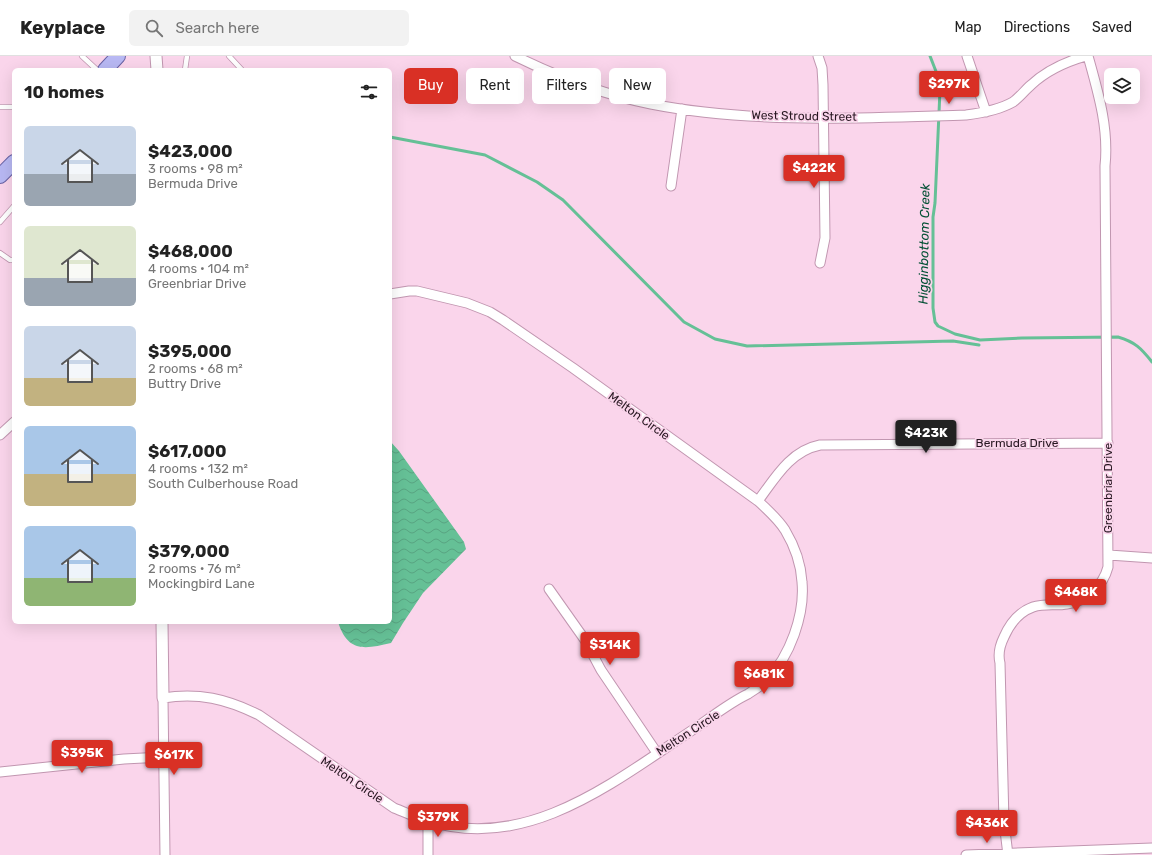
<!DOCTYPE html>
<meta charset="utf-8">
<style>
:root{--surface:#fff;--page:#f2f2f2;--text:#222;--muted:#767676;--line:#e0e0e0;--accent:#d93025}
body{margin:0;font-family:Rubik,sans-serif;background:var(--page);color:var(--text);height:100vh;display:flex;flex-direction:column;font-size:15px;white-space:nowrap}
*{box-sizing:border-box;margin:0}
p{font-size:13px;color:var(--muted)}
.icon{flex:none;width:22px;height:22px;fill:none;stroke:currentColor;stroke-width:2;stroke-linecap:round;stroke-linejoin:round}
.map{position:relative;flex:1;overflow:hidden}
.side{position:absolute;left:12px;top:12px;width:380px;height:556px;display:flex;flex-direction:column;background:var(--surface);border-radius:6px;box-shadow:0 4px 16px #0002}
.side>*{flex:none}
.top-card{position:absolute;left:404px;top:12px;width:380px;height:36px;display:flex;gap:8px}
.buttons{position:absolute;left:1104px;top:12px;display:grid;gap:8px}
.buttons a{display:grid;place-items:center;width:36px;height:36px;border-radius:6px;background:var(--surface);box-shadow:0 4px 16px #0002;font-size:20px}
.price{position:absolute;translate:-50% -34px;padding:0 9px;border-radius:4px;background:var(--accent);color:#fff;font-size:13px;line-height:26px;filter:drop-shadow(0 1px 2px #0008)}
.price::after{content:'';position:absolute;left:50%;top:24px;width:12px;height:9px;margin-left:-6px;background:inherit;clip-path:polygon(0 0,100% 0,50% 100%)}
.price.on{background:#222;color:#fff}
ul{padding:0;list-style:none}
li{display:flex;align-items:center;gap:12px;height:100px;padding:0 12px}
li span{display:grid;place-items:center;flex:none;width:112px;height:80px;border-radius:6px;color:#555}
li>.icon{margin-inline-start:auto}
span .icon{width:48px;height:48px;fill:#fffc;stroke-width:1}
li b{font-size:17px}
h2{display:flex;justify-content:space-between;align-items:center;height:48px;padding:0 12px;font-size:17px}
.tag{padding:0 14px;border-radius:6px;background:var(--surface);box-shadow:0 4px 16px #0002;font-size:14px;line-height:36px}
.tag.on{background:var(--accent);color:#fff}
header{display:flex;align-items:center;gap:24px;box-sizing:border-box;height:56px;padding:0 20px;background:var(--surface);border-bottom:1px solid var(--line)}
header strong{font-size:19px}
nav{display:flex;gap:22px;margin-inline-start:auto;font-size:14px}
.search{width:280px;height:36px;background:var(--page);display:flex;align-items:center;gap:10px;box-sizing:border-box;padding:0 14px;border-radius:6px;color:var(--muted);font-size:15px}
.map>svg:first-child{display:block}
</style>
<header>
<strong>Keyplace</strong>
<div class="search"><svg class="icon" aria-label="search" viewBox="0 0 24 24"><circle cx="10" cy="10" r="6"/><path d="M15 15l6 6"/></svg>Search here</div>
<nav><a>Map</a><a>Directions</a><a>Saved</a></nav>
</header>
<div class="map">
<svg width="1152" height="799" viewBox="0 0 1152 799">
<defs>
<pattern id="water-waves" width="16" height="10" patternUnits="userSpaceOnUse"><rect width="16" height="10" fill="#65c096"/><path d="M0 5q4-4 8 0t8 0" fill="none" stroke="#58a481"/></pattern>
</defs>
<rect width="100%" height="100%" fill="#fad5eb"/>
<!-- water -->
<path fill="url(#water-waves)" d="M 390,385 L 399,395 L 464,486 L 466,493 L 423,537 L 403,567 L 391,587 C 365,593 348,597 338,566 L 390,566 Z"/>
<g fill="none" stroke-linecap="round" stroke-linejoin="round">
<!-- stream -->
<path stroke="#65c096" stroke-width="3" d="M 930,0 L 937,18 L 940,34 L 935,147 L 933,161 L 933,252 L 935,266 L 938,270 L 955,278 L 980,284 L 1022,282 L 1118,281 C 1135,286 1141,292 1152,306
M 390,81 L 485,99 L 537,126 L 563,144 L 684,266 L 715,283 L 747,290 L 953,285 L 979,289"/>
<!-- service casing -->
<g stroke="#c196b0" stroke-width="6">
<path id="service" d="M 82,0 L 97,14
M 229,0 L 242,14
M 185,14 L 187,0
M 0,51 L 14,51
M 0,166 L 14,150
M 0,197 L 10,204 L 14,204"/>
</g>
<!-- minor casing -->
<g stroke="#c196b0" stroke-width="11">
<path id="minor" d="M 515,0 C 558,21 604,39 651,48 C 753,68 862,62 966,59 C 982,57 999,54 1013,46 C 1020,41 1025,34 1031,29 C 1047,14 1065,6 1086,0
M 818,0 L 822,12 L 823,29 L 825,182 L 820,207
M 967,0 L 986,56
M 671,130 L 682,53
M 0,379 L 14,366
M 758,445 C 775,422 790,395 820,389 L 1108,387
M 1109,499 L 1152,502
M 549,533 L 585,584 L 601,614 L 657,697
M 0,716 L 124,703 L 163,701
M 428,766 L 428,799
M 165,799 L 163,642 C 198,636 227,643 259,659 L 394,752 C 405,756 416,762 428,765 C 528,797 616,724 694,673 C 712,661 729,647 748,638 C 754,634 762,629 767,624 C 790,600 805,559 802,526 C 801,508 794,489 785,474 C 778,463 768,454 758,445 L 573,312 L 503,264 L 490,256 L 467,247 L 417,235 L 409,235 L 390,238
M 966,799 L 1152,792
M 1008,799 L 1004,766 L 1000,607 C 998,599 1000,589 1004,581 C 1010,567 1019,556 1033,551 C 1045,547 1056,550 1067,548 C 1087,545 1103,530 1108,511 L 1105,110 C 1109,72 1098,36 1088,0"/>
</g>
<!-- tertiary casing -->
<g stroke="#c196b0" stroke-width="13">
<path id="tertiary" d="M 156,0 L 157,14
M 162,566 L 163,642"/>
</g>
<!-- primary casing -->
<g stroke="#6761a4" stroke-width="16">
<path id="primary" d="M 105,14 L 118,0
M 0,120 L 14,106"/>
</g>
<!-- service -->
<use href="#service" stroke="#fff" stroke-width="4.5"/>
<!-- minor -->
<use href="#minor" stroke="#fff" stroke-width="9"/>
<!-- tertiary -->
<use href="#tertiary" stroke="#fff" stroke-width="11"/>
<!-- primary -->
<use href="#primary" stroke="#b8b8f3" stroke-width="14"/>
</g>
<g text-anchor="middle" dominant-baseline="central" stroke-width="3.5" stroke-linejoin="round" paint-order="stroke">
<!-- street labels -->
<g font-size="12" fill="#271721" stroke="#fad5eb">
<text transform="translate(804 60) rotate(1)">West Stroud Street</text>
<text transform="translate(639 360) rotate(36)">Melton Circle</text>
<text x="1017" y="387">Bermuda Drive</text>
<text transform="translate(1108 432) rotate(-90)">Greenbriar Drive</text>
<text transform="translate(688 677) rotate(-33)">Melton Circle</text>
<text transform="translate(352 724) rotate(34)">Melton Circle</text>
</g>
<!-- water labels -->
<g font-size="13" font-style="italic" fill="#045136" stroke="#fad5eb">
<text transform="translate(924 188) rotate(-89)">Higginbottom Creek</text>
</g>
</g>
</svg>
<div class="buttons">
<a><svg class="icon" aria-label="layers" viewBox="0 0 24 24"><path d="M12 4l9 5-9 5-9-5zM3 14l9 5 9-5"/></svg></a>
</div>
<b class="price" style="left:949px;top:49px">$297K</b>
<b class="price" style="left:814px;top:133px">$422K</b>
<b class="price on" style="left:926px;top:398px">$423K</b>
<b class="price" style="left:1076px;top:557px">$468K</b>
<b class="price" style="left:610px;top:610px">$314K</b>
<b class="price" style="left:764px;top:639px">$681K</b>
<b class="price" style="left:82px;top:718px">$395K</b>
<b class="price" style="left:174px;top:720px">$617K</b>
<b class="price" style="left:438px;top:782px">$379K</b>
<b class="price" style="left:987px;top:788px">$436K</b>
<div class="top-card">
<a class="tag on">Buy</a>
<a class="tag">Rent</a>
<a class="tag">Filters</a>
<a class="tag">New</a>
</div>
<section class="side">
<h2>10 homes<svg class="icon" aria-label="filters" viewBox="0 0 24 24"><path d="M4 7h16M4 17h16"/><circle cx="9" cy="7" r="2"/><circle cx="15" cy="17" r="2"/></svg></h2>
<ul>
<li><span style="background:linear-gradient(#c9d6e8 60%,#9aa5b1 0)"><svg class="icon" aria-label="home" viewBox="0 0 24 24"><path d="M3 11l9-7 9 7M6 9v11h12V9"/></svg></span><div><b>$423,000</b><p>3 rooms · 98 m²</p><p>Bermuda Drive</p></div></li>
<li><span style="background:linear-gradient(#dfe7d0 65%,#9aa5b1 0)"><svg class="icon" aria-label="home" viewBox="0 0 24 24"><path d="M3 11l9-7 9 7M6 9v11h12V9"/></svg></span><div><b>$468,000</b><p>4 rooms · 104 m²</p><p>Greenbriar Drive</p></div></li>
<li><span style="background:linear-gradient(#c9d6e8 65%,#c2b280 0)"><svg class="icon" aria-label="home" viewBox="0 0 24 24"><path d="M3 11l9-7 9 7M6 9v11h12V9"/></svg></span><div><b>$395,000</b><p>2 rooms · 68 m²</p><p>Buttry Drive</p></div></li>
<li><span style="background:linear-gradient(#a9c7e8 60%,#c2b280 0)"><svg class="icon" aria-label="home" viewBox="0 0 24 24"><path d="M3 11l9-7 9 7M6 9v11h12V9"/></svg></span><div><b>$617,000</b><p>4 rooms · 132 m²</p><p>South Culberhouse Road</p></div></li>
<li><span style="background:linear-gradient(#a9c7e8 65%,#8fb573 0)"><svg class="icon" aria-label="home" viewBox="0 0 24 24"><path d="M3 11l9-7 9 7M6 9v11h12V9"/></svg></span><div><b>$379,000</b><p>2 rooms · 76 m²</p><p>Mockingbird Lane</p></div></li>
</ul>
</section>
</div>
